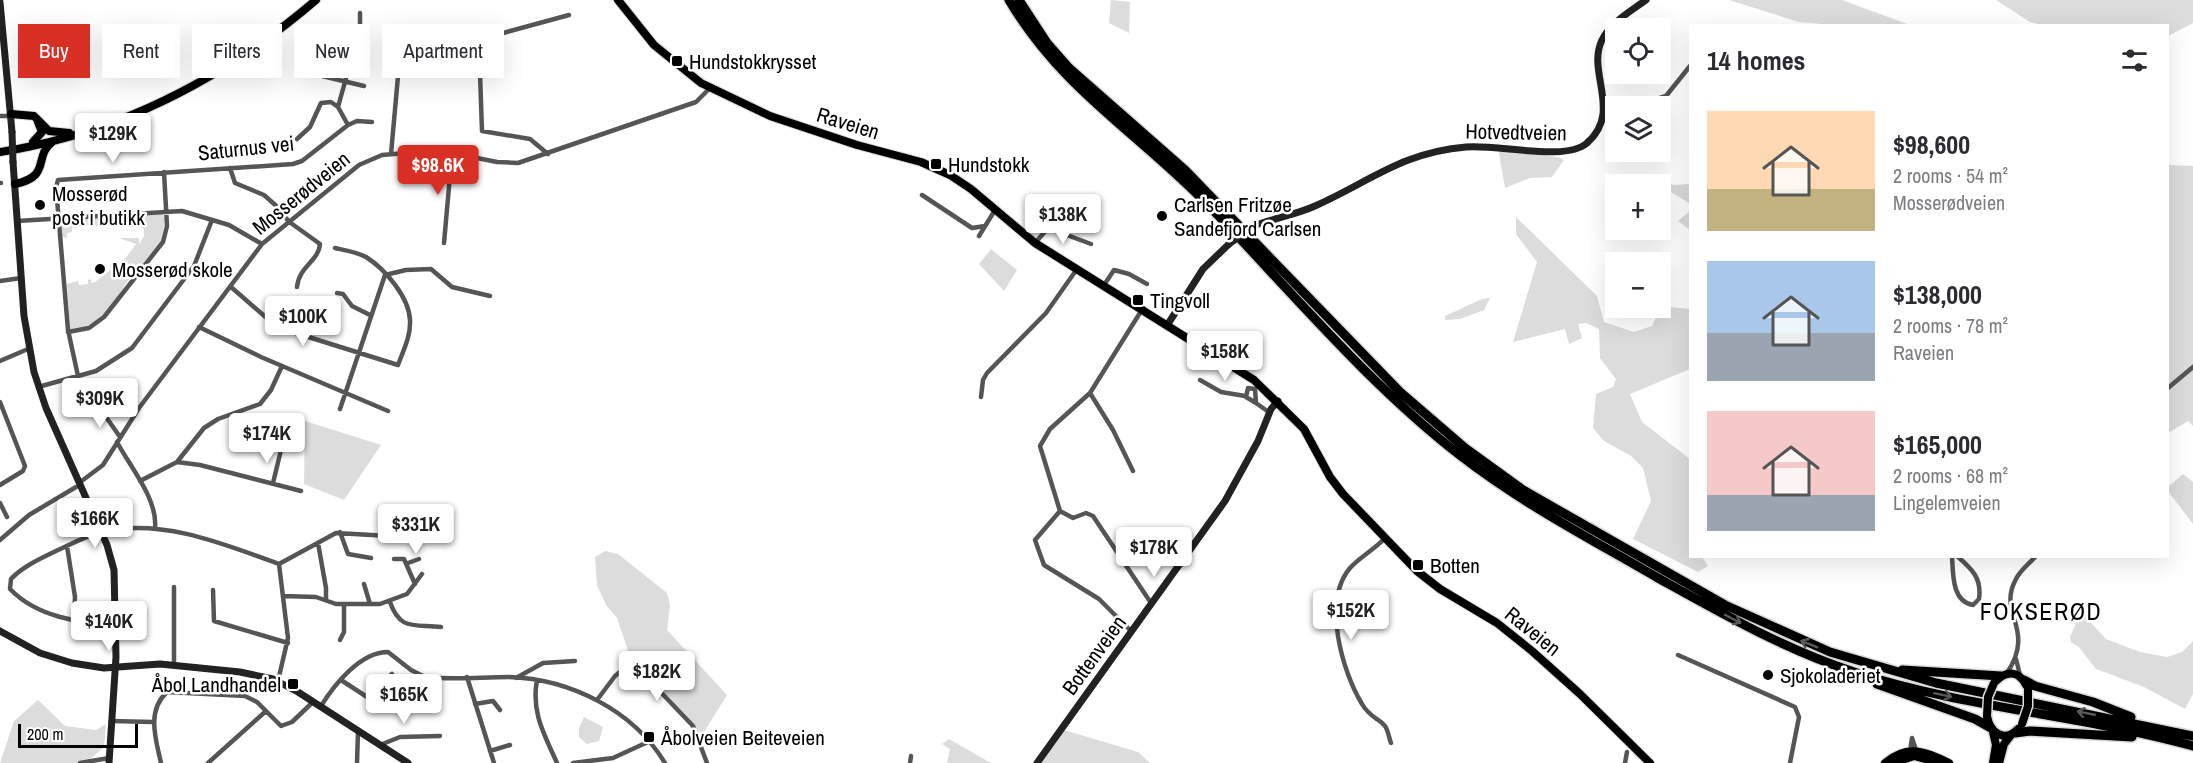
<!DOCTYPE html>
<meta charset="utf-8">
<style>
:root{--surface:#fff;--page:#f7f7f7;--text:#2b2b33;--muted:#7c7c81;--accent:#d93025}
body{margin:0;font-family:"Archivo Narrow",sans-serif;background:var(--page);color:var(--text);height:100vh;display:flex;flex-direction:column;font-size:22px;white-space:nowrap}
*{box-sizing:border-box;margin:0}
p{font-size:20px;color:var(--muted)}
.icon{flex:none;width:33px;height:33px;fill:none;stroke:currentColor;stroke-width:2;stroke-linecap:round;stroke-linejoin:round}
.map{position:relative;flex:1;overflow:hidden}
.details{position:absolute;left:1689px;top:24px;width:480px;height:534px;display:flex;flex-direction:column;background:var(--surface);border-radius:0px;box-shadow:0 6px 24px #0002}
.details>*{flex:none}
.top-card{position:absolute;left:18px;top:24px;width:570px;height:54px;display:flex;gap:12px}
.buttons{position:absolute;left:1605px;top:18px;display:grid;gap:12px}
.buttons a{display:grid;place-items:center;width:66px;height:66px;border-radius:0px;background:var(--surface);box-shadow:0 6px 24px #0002;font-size:30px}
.scale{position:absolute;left:18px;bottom:15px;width:120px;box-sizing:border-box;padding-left:6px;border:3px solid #000;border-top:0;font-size:16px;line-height:21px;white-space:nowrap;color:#000;-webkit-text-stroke:4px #fff;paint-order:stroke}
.price{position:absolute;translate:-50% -51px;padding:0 14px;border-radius:6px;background:#fff;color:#222;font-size:20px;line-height:39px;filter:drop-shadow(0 2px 3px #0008)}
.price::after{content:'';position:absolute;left:50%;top:36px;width:18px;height:14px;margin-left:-9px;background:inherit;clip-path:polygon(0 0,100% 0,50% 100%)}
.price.current{background:var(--accent);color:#fff}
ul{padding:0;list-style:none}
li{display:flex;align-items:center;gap:18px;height:150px;padding:0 18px}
li span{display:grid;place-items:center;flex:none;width:168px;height:120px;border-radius:0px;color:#555}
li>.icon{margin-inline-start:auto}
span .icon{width:72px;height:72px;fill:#fffc;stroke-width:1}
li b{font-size:26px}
h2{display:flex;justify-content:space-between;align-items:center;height:72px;padding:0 18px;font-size:26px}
.chip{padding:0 21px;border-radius:0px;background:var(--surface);box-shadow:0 6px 24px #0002;font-size:21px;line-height:54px}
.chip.current{background:var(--accent);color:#fff}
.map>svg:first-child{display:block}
</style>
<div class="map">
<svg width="2193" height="763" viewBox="0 0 2193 763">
<rect width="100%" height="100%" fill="#fff"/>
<!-- green -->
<path fill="#dcdcdc" d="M 1111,0 L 1130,2 L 1129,33 L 1109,23 Z
M 1729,0 L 1842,0 L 1907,24 L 1845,26 L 1799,22 Z
M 1996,0 L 2193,0 L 2193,23 L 2168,36 L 2168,26 L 2042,25 L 2030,22 Z
M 1501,148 L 1561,158 L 1564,160 L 1552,177 L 1530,178 L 1505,188 L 1499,153 Z
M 2168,165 L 2193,166 L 2193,426 L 2188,421 L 2168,433 Z
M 1656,180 L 1674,185 L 1690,184 L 1690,230 L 1678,221 L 1690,211 L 1689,203 L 1664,188 L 1661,190 L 1660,184 L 1642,184 Z
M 162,213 L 165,219 L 161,241 L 133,276 L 130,274 L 131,271 L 122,263 L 136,244 L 119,238 L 139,238 L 139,244 L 144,236 L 144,229 L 138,226 L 138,219 L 134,217 Z
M 110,217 L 132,217 L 133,226 L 116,227 L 116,224 L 109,227 L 108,224 L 96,226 L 95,223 L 72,228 L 72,232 L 67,233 L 67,238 L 62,237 L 60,220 Z
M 1516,217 L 1597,296 L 1604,322 L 1634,332 L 1652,326 L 1661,306 L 1690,309 L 1690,369 L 1630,394 L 1642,422 L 1690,459 L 1690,556 L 1702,557 L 1708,566 L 1698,572 L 1633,539 L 1651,501 L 1643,468 L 1631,456 L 1604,441 L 1593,428 L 1596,394 L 1613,387 L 1616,379 L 1600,358 L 1599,329 L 1586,323 L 1578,324 L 1582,338 L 1569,344 L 1565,329 L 1513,342 L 1537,262 L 1516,234 Z
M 991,249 L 1017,270 L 1004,291 L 979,264 Z
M 113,268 L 130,278 C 115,298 101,331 70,329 L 67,284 L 78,281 L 79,285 L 88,284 L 88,280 L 91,279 L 91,283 L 95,282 Z
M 1490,298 L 1484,310 L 1460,319 L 1445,320 L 1445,316 L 1482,299 Z
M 305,421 L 381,445 L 344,500 L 304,484 Z
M 2183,474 L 2193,482 L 2193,524 L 2168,491 L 2168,487 Z
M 605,551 L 618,554 L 667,593 L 670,606 L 667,630 L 727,695 L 699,740 L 693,726 L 632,662 L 617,618 L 606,605 L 597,585 L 595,557 Z
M 2084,615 L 2106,639 L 2140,652 L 2167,657 L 2182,652 L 2193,641 L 2193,694 L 2185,709 L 2144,687 L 2096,669 L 2079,647 L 2071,642 L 2070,637 L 2079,616 Z
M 38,700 L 65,726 L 96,730 L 106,724 L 104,747 L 89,760 L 80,763 L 0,763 L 14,721 Z
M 584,717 L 603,727 L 599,741 L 587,744 L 579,737 L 579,728 Z
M 1064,730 L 1138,752 L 1150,763 L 1040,763 Z
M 949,739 L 991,763 L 947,763 L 950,749 L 942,744 Z"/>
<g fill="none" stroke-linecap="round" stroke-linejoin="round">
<!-- primary casing -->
<g stroke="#dbdbdb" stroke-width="10">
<path id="primary" d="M 618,0 L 654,45 L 701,83 L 770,116 L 857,145 L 921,162 L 950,175 L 971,189 L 1035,243 L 1254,380 L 1304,429 L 1330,477 L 1343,494 L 1417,571 L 1440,589 L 1497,623 L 1532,651 L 1580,694 L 1650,763
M 11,114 L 34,116 L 49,131 L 69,133
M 33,142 L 42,132 L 38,122
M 0,152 C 119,133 225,78 316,0
M 15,184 C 52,176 33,157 52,142
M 1885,763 C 1907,744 1926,751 1949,763
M 1893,763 L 1914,756 L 1940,763"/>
</g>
<!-- trunk casing -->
<g stroke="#dbdbdb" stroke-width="11">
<path id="trunk" d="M 1996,681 C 2007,670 2019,671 2026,685
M 1987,716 C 1990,733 2004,743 2018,729
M 1993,763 L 1996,745 L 1993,732
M 1999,763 L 2004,744 L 2011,735"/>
</g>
<!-- motorway casing -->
<g stroke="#dbdbdb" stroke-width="12">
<path id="motorway" d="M 1009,0 C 1063,91 1139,133 1210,207 C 1291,291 1368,384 1461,456 C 1523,504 1591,539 1658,578 C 1721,613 1784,649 1854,672 C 1964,708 2081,715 2193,746
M 1019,0 L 1047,43 L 1069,68 L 1185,170 L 1400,392 L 1465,448 L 1523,490 L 1725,605 L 1830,652 L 1936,683 L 2193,736
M 1902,670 L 2001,676
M 2024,680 L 2035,686 L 2093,702 L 2131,717
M 1877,684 L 1975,719 L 1991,728
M 2015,733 L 2030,731 L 2132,737"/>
</g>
<!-- minor -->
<path stroke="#555" stroke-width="4.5" d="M 318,75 L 364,86
M 1635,106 L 1666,96 L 1690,66
M 1603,110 L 1616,110
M 0,116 L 11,116
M 348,125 L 338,107 L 360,28 L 360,13
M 297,139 L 310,127 L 321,103 L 331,102 L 338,107
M 391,154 L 401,43
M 548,154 L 530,139 L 482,131 L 479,45 L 485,38 L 569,15
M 230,168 L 235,183 L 264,195 L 282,211 L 288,221 L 320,244 C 319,261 299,266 297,287
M 0,183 L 1,183
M 922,195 L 972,228 L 985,226
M 17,221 L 182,211 L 229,225 L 262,244
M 979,236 L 995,210
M 444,243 L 452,153
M 1035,243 L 1048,228 L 1091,244
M 0,281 L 21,278
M 1104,285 L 1114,270 L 1129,274 L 1147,284
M 231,287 L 269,320 L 286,330 L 398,365 C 403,351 411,336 410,320 C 409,297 385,269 366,257 C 357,252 344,250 335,248
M 337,293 L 343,294 L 352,306 L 370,315
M 199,327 L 261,357 L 388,411
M 68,332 L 89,328 L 104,317 L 163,242 L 167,226 L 164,172
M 0,361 L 28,349
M 78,376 L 68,330 L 56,187 L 58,180 L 293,164 L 302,161 L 348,125 L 357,121 L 372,122
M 1200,380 L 1221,392 L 1245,396
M 38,387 L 96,371 L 132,348 L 194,266 L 212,220
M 2168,388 L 2193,367
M 1090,393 L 1113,430 L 1133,471
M 981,397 L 983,380 L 987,373 L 1046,313 L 1077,269
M 0,402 L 25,466 L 23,471 L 0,485
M 1256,403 L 1246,397 L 1248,388 L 1255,389 L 1256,403 L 1270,413
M 99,407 L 120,437
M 340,409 L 385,275 L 406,270 L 431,269 L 452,287 L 490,296
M 117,442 C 130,467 158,499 155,528
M 177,462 L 204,428 L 218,419 L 260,404 L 271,390 L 282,366
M 140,481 L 177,462 L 200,465 L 301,491
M 79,483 L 103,465 L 139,408 L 262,244 L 359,165 L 382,155 L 419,152 L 452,153 L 497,162 L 518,163 L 696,102 L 710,88
M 273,483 L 281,450
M 0,503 L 7,517
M 1060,511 L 1073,518 L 1086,513 L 1093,516 L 1151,603
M 340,532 L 348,554 L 371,558
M 1385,538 C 1375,549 1360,557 1350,568 C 1322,601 1342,671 1362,704 C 1370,718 1379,718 1385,726 C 1388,730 1389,738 1391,743
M 0,540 L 29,515 L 76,487
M 318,543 L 326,588 L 326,600
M 67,546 L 75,597 L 74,620
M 1952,556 C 1953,574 1952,602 1973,605 L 1979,599 C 1982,578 1972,569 1957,556
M 394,559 L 404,559 L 415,584
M 408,563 L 419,559
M 364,584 L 370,604
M 213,590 L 214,621 L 288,643
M 283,596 L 316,597 L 336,604 L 380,604 L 407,594 L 422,574
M 390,602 C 400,631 414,624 441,627
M 116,625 C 79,623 37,617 10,589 L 11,579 C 23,566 42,558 58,550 C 73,543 88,535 105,531 C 164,519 224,544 279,564
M 1131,631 L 1099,599 L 1044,565 L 1035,540 L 1060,511 L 1040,446 L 1050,429 L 1090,393 L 1143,308
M 340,640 L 344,632 L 344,604
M 1678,655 L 1795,707 L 1799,717 L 1790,763
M 2016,659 L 2020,675
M 174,666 L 174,587
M 2007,673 C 2036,629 1998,614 2015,581 C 2019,571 2029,564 2036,556
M 467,677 L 494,763
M 516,678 L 543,663 L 575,661
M 341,680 L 367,697 L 392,674
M 537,680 C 531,712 544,734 557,763
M 278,681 L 288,638 L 279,564 L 336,533 L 407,537
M 597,700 L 615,676 L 632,662 L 693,726 L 707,763
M 475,704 L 493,701 L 500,710
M 321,706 C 334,685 360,652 388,652 L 411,670 L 425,677 C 453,680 481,677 509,677 C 570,679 633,710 665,763
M 111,721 L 153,722
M 1912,738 L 1916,750 L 1914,756 L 1910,751 Z
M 380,745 L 400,737 L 440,736
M 490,751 L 510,745
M 80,763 L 109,758
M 161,763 C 156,740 146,711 167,692 L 245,696 L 257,702 L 281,726 L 292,722 L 313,702
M 208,763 L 266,711
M 357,763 L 358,731
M 573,763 L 613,758 L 650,741
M 910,763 L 911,756
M 1625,763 L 1627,752"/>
<!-- secondary -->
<path stroke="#222" stroke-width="7" d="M 0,2 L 12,132
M 13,162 L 24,316 L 34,372 L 46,408 L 107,545 L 114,570 L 116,657 L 109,763
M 1254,226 C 1274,218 1295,215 1315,206 C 1369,182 1403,152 1466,147 C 1498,144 1566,162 1587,143 C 1623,112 1586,72 1602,40 C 1611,22 1631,11 1646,0
M 1168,324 L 1203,269 L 1229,244
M 0,631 L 40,653 L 72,663 L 104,668 L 160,664 L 240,672 L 273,679 L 298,692 L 408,763
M 1037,763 L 1225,501 L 1258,441 L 1271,409 L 1278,401"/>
<!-- primary -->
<use href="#primary" stroke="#000" stroke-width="8"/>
<!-- trunk -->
<use href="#trunk" stroke="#000" stroke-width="8"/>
<!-- motorway -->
<use href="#motorway" stroke="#000" stroke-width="9"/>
<!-- trunk-bridge casing -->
<g stroke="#dbdbdb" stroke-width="11" stroke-linecap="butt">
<path id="trunk-bridge" d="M 1987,716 L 1988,697 L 1994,683
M 2022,724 L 2028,706 L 2028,690"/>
</g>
<!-- secondary-bridge -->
<path stroke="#222" stroke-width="7" d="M 12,132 L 13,162
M 1229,244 L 1254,226"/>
<!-- trunk-bridge -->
<use href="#trunk-bridge" stroke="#000" stroke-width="8"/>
</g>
<!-- one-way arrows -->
<defs><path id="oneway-shaft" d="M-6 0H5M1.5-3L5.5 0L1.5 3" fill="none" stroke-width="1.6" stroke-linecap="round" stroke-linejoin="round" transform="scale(1.5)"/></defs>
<g stroke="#595959">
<use href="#oneway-shaft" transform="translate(1733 619) rotate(28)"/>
<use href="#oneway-shaft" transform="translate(1809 644) rotate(-158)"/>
<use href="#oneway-shaft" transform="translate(1943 695) rotate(12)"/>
<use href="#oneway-shaft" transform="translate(2086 713) rotate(-169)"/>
</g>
<!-- markers -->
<g fill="#000" stroke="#fff" stroke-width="2">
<rect x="671" y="55" width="12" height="12" rx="3"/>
<rect x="930" y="158" width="12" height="12" rx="3"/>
<circle cx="40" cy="205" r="6"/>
<circle cx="1162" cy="216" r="6"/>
<circle cx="100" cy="269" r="6"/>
<rect x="1132" y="294" width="12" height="12" rx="3"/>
<rect x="1412" y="559" width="12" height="12" rx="3"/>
<circle cx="1768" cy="675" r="6"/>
<rect x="287" y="678" width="12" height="12" rx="3"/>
<rect x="643" y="731" width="12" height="12" rx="3"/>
</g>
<g text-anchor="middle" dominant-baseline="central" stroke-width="5" stroke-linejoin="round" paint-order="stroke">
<!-- poi labels -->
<g font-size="21" fill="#000" stroke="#fff" text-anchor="start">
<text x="689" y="61">Hundstokkrysset</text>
<text x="948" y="164">Hundstokk</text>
<text x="52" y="193">Mosserød<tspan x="52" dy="24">post i butikk</tspan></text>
<text x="1174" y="204">Carlsen Fritzøe<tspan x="1174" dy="24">Sandefjord Carlsen</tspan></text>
<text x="112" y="269">Mosserød skole</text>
<text x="1150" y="300">Tingvoll</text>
<text x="1430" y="565">Botten</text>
<text x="1780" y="675">Sjokoladeriet</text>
<text x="281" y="684" text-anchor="end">Åbol Landhandel</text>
<text x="661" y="737">Åbolveien Beiteveien</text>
</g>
<!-- street labels -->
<g font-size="21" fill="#000" stroke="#fff">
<text transform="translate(848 123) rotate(17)">Raveien</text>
<text transform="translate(1516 132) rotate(1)">Hotvedtveien</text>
<text transform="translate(246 148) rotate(-6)">Saturnus vei</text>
<text transform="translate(301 193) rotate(-39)">Mosserødveien</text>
<text transform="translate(1533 631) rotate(39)">Raveien</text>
<text transform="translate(1094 655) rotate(-54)">Bottenveien</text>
</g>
<!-- quarter labels -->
<g font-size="24" letter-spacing="1.5" fill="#000" stroke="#fff">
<text x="2041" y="611">FOKSERØD</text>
</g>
</g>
</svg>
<div class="buttons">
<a><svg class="icon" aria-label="locate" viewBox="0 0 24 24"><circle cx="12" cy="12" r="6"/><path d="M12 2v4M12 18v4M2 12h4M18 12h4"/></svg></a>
<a><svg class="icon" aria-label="layers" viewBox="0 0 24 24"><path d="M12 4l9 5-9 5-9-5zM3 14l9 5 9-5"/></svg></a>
<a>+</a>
<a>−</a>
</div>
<div class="scale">200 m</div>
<b class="price" style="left:113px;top:164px">$129K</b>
<b class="price current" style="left:438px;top:196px">$98.6K</b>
<b class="price" style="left:1063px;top:245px">$138K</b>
<b class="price" style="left:303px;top:347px">$100K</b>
<b class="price" style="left:1225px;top:382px">$158K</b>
<b class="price" style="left:100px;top:429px">$309K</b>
<b class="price" style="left:267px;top:464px">$174K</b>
<b class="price" style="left:95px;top:549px">$166K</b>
<b class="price" style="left:416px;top:555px">$331K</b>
<b class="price" style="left:1154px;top:578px">$178K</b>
<b class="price" style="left:1351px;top:641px">$152K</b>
<b class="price" style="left:109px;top:652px">$140K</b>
<b class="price" style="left:657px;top:702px">$182K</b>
<b class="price" style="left:404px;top:725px">$165K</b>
<div class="top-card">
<a class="chip current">Buy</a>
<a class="chip">Rent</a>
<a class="chip">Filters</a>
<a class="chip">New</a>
<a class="chip">Apartment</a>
</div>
<section class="details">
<h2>14 homes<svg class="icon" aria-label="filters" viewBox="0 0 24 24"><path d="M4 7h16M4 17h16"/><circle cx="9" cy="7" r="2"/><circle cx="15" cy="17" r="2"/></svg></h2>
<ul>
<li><span style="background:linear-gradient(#ffd9b3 65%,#c2b280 0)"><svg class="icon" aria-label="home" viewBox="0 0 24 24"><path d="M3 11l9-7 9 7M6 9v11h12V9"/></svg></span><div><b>$98,600</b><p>2 rooms · 54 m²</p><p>Mosserødveien</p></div></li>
<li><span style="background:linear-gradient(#a9c7e8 60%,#9aa5b1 0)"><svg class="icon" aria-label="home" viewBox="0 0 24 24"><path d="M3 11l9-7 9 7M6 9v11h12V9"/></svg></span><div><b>$138,000</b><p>2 rooms · 78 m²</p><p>Raveien</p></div></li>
<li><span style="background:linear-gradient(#f6c9c9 70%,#9aa5b1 0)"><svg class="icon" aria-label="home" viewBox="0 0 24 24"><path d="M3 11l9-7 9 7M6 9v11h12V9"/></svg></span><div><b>$165,000</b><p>2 rooms · 68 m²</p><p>Lingelemveien</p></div></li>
</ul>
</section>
</div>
